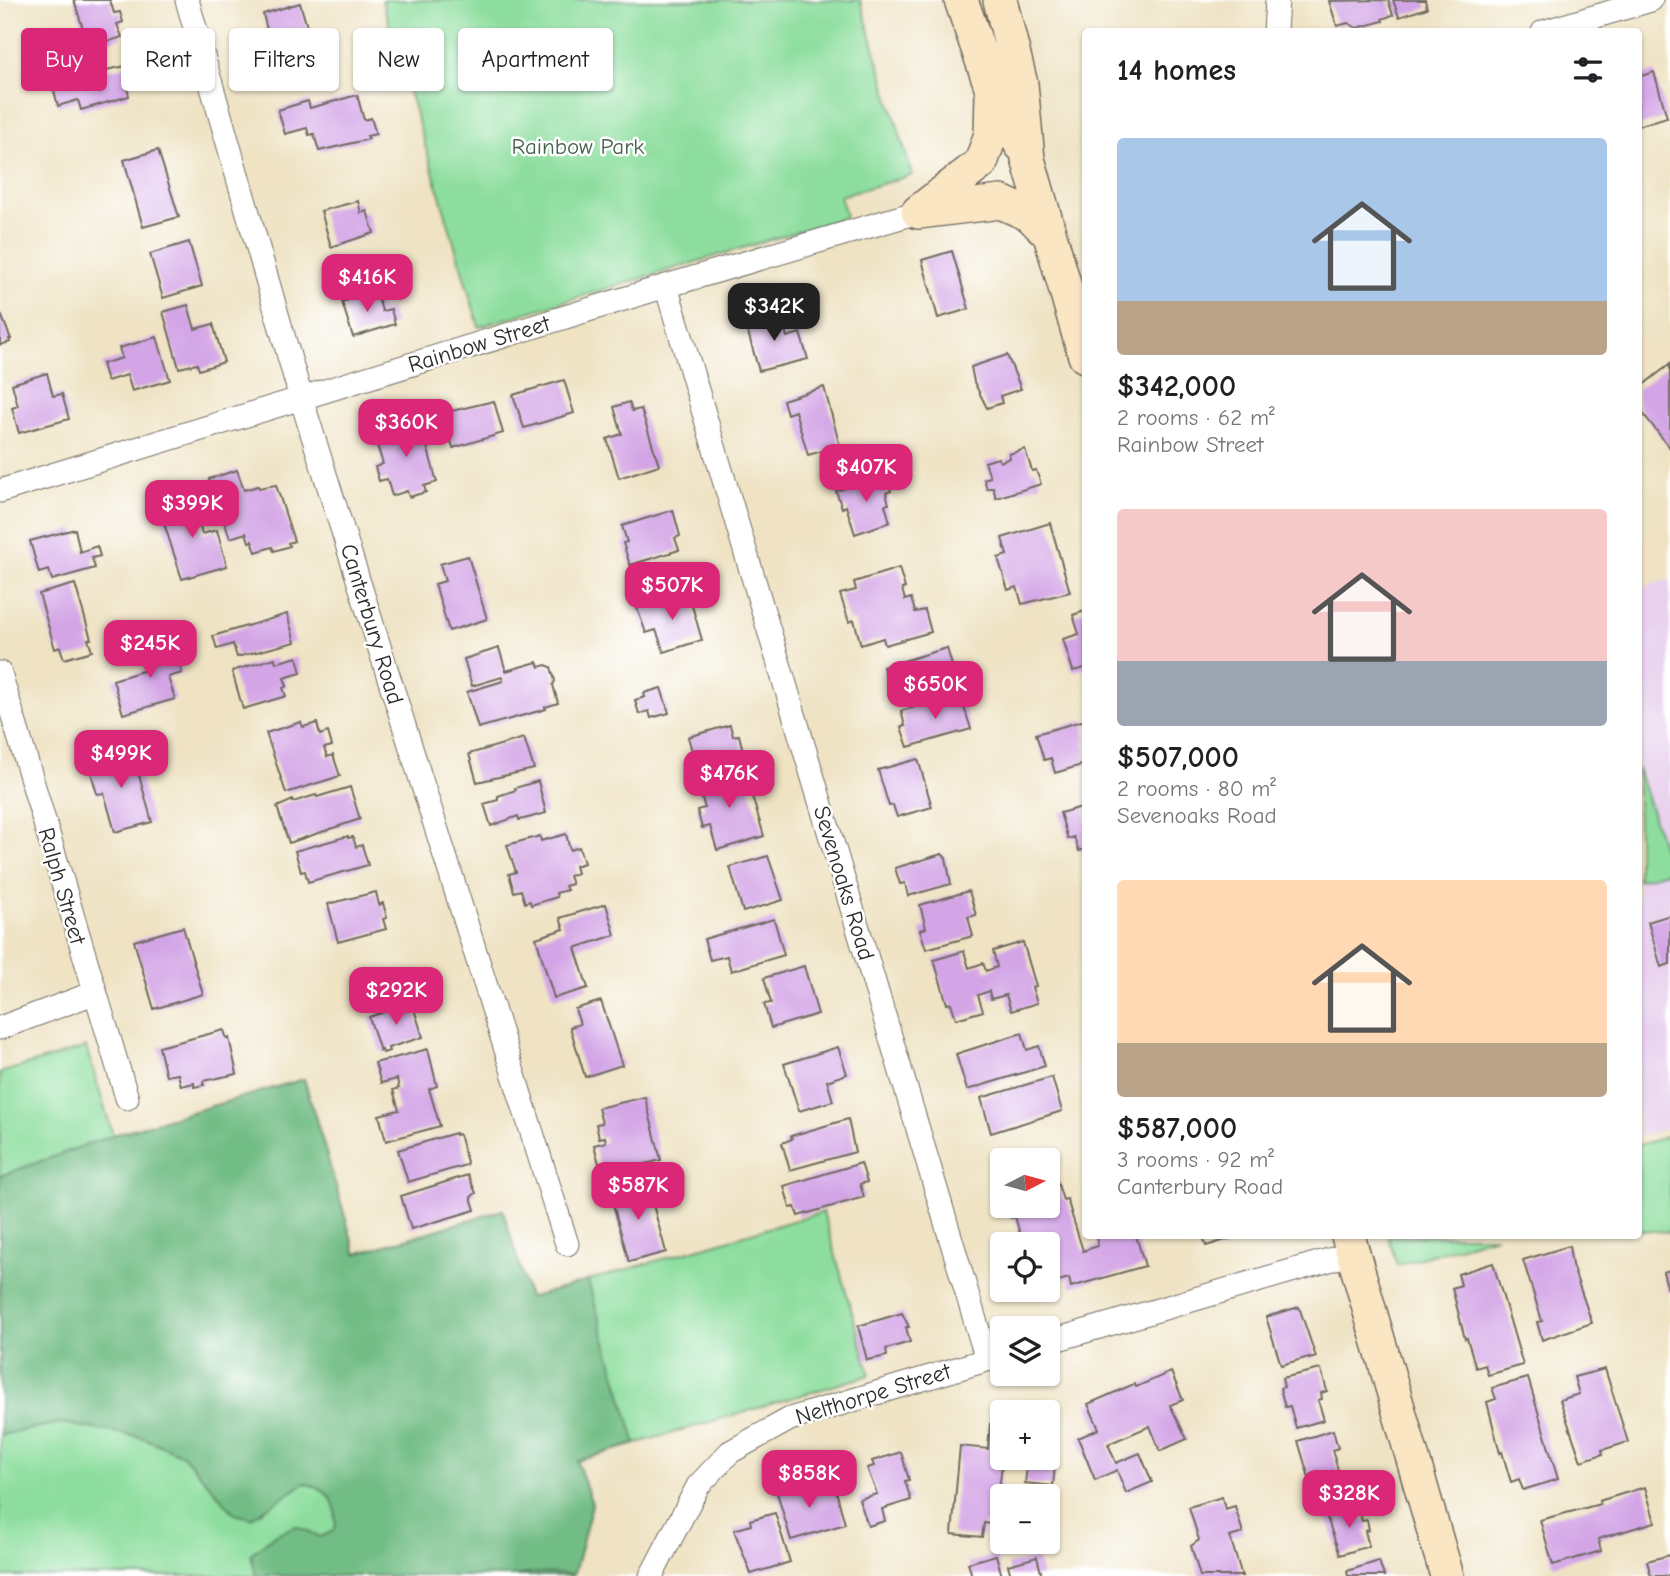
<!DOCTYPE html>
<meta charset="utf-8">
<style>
:root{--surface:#fff;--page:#f2f2f2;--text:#202124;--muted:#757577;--accent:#db2777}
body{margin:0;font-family:"Comic Neue",sans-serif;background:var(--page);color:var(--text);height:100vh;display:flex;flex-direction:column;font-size:26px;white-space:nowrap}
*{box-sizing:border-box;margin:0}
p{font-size:23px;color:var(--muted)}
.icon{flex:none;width:38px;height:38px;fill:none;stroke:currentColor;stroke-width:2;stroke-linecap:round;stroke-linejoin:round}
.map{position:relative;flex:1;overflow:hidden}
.details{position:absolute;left:1082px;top:28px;width:560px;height:1211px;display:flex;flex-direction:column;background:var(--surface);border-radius:7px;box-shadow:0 2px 5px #0004}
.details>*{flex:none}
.banner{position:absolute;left:21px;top:28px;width:665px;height:63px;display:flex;gap:14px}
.needle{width:46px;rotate:84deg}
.controls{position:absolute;left:990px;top:1148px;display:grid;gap:14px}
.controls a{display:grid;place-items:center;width:70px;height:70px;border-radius:7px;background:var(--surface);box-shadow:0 2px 5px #0004;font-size:35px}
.price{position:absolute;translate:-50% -60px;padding:0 16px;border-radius:14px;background:var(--accent);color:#fff;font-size:23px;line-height:46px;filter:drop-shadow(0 2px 4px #0008)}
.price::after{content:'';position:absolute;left:50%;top:42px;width:21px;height:16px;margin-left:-10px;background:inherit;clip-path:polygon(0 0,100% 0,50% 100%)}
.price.current{background:#222;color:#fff}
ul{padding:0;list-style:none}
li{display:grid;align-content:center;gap:14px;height:371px;padding:0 35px}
li span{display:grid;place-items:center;height:217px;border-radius:7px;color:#555}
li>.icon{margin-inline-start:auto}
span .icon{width:126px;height:126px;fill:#fffc;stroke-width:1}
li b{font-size:30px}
h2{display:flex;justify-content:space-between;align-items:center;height:84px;padding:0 35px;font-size:30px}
.chip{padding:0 24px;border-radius:7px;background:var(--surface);box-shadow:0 2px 5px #0004;font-size:24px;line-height:63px}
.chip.current{background:var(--accent);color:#fff}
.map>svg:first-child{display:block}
</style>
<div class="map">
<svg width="1670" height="1576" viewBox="0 0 1670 1576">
<rect width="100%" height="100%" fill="#fff"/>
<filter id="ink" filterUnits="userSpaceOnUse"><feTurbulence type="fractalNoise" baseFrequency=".0143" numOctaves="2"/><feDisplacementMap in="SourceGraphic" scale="14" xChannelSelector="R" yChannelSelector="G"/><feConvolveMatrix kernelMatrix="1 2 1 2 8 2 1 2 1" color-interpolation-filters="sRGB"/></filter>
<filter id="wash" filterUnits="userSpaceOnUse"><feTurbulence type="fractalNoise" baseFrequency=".00686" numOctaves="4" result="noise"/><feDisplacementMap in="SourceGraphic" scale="28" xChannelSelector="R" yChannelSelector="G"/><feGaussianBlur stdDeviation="1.57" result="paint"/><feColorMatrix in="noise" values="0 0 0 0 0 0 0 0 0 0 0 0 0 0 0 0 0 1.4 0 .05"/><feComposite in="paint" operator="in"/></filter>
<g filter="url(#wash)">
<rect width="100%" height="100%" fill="#efe3c4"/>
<!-- built -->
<path fill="#e9d2ee" d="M 1670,579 L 1670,1128 L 1638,1137 L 1638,589 Z"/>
<!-- green -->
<path fill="#8dde9e" stroke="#5c8464" stroke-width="2" d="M 382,0 L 860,0 L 912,175 L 840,196 L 846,217 L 479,327 Z
M 1638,768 L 1670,871 L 1638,880 Z
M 86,1047 L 113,1135 L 304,1079 L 356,1254 L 503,1210 L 529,1298 L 823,1212 L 870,1375 L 577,1461 L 592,1504 L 573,1576 L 0,1576 L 0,1073 Z
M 1670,1136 L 1670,1232 L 1638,1230 L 1638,1145 Z
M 1388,1236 L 1496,1236 L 1397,1265 Z"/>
<!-- forest -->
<path fill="#72bd85" stroke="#4e7458" stroke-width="2" d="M 304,1079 L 356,1254 L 503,1210 L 529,1298 L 588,1281 L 636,1444 L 577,1461 L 592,1504 L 574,1574 L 534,1573 L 514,1576 L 256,1576 L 251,1554 L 276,1534 L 296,1526 L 321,1537 L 335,1530 C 338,1501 332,1492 305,1483 L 251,1518 L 235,1514 L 183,1455 L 141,1437 L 60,1423 L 0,1435 L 0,1176 L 113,1135 Z"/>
<g id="blocks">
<!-- building -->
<path fill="#d3a4e6" d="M 74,0 L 110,0 L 114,13 L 120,12 L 123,22 L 117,24 L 122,37 L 89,48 Z
M 1388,0 L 1393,15 L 1382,19 L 1383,21 L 1357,28 L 1348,23 L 1337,26 L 1329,1 Z
M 1393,0 L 1425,0 L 1427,8 L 1399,17 Z
M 300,3 L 321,74 L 284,85 L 278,67 L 274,69 L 264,31 L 267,30 L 263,14 Z
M 126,66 L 132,87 L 127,88 L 129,96 L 81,110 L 78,100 L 58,106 L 53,87 L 101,73 L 101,71 Z
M 1654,72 L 1667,117 L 1638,126 L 1638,77 Z
M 357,95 L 364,120 L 371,118 L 376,134 L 367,136 L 369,139 L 319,151 L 314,134 L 309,135 L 307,128 L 285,134 L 278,110 L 308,101 L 310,108 Z
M 158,150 L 179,217 L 143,227 L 124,160 Z
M 358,201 L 361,213 L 367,211 L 374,233 L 331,247 L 321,211 Z
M 189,242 L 202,286 L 163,298 L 150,254 Z
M 952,251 L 969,309 L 938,318 L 922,260 Z
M 376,291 L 382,311 L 391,309 L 395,324 L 353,337 L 342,302 Z
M 188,305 L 195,329 L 213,324 L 224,362 L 199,370 L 197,364 L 179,368 L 163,312 Z
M 0,312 L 11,339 L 9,339 L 10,342 L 0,345 Z
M 780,312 L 787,337 L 800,333 L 808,359 L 759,371 L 745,322 Z
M 157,337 L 170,380 L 132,391 L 127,375 L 107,381 L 102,364 L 122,358 L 119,348 Z
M 1007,355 L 1021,389 L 1000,396 L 1002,403 L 987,408 L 974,382 L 971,367 Z
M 1670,364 L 1670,448 L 1638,407 L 1638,389 Z
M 47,373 L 53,396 L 62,394 L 69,419 L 19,433 L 12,408 L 18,406 L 12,384 Z
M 564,380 L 574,413 L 524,428 L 513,395 Z
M 824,387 L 840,446 L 808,455 L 795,411 L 787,414 L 783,400 Z
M 494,401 L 503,433 L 453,448 L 443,413 Z
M 629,402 L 632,411 L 641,409 L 659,465 L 619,478 L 607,439 L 622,434 L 614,407 Z
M 418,414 L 437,482 L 424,486 L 426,492 L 409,497 L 407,491 L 392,496 L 387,479 L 379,481 L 375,467 L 383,464 L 376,442 L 395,437 L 391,422 Z
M 1025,449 L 1032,471 L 1036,470 L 1041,484 L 996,498 L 993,487 L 987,489 L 984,479 L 990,477 L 985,462 L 998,458 L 1000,462 L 1010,458 L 1009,454 Z
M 237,470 L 244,490 L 258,486 L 259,488 L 276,485 L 294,541 L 288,543 L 290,546 L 274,551 L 272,547 L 256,552 L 252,541 L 249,542 L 246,533 L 230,538 L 209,479 Z
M 874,478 L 875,481 L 886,478 L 891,491 L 886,493 L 889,504 L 885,505 L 890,522 L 855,534 L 846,506 L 842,508 L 836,491 Z
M 192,496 L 202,534 L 217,530 L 227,566 L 182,579 L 163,520 L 165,519 L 161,505 Z
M 673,510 L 680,536 L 675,538 L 679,550 L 630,565 L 623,543 L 627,542 L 622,526 Z
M 1050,523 L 1070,592 L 1022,604 L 1017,587 L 1008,590 L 998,558 L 1007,555 L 1002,538 Z
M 75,529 L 80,552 L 97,546 L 100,556 L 92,558 L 95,568 L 52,580 L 49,570 L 39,573 L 30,541 Z
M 468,556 L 487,619 L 449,631 L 435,584 L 445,581 L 440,564 Z
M 899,568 L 905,588 L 902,589 L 905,600 L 911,598 L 915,612 L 925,610 L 931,632 L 885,645 L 883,638 L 861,645 L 854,620 L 849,622 L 840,594 L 856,590 L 854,582 Z
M 75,584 L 91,639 L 88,639 L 92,651 L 64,659 L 60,647 L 55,649 L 39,594 Z
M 688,592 L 702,640 L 664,652 L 656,630 L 646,633 L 637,608 Z
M 1085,611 L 1085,668 L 1073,671 L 1063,639 L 1079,634 L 1073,615 Z
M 287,614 L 295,642 L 237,657 L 233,644 L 217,649 L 213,636 Z
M 173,641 L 182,673 L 168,677 L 175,699 L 123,714 L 113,680 L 146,670 L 141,650 Z
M 499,648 L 506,671 L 537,662 L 539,667 L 546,665 L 551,667 L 555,681 L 553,685 L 558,703 L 545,707 L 546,709 L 478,728 L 467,692 L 503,681 L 502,677 L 472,686 L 464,659 Z
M 947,648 L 957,683 L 898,701 L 894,687 L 890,688 L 883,667 Z
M 297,657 L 301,673 L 284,678 L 287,686 L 283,688 L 286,696 L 243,709 L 232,671 L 275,658 L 276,663 Z
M 661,688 L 669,713 L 651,718 L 649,711 L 639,714 L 635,700 L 645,697 L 644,693 Z
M 960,694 L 971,729 L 908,747 L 901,727 L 905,726 L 901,711 Z
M 1085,720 L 1085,764 L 1055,773 L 1051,758 L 1044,760 L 1036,734 Z
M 301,722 L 303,727 L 317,723 L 320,735 L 328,732 L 332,746 L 324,748 L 327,757 L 333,755 L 340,776 L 286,793 L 266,733 Z
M 730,725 L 733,736 L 739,735 L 744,755 L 697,769 L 688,737 Z
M 524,738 L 534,769 L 477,782 L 469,754 Z
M 132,750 L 152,822 L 115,832 L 104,793 L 97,794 L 88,762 Z
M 918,759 L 932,807 L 897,817 L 893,805 L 889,806 L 878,770 Z
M 744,769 L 764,836 L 717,850 L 710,826 L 702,828 L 697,810 L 705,808 L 697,783 Z
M 538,781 L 546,813 L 524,819 L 519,820 L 518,816 L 491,826 L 484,804 L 498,800 L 498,796 L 516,790 L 515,788 Z
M 350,787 L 360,819 L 289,843 L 277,807 L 293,800 L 293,802 L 316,795 L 317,797 Z
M 1085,806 L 1085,849 L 1079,851 L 1074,837 L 1068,839 L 1060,813 Z
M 566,834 L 570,850 L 579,847 L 584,863 L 575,866 L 577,873 L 569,876 L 572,884 L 565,886 L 567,890 L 556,893 L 557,897 L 531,905 L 530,901 L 525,903 L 521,890 L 514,892 L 509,874 L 516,872 L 507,845 L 540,836 L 541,841 Z
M 348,836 L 348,838 L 353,837 L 356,847 L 362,845 L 368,865 L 308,882 L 305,871 L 301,872 L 295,851 Z
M 942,854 L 946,858 L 951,884 L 908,896 L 905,883 L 900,884 L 895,868 Z
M 768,856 L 783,900 L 743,912 L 730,867 Z
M 969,891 L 976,915 L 968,917 L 973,936 L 926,949 L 920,930 L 926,928 L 920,905 Z
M 376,892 L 379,905 L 383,903 L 387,918 L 383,919 L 386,929 L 338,942 L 328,904 Z
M 606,904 L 615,935 L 575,948 L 588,988 L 554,998 L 536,938 L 564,929 L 560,918 Z
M 1670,915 L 1670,964 L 1661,967 L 1648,922 Z
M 774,919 L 784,955 L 731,971 L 727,956 L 710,960 L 704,939 Z
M 183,927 L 203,994 L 154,1009 L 134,941 Z
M 1023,942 L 1036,986 L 1032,987 L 1037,1003 L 1011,1011 L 1006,995 L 991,999 L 989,991 L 978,995 L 983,1011 L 956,1019 L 951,1003 L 947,1004 L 934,960 L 964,951 L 969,968 L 983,963 L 986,971 L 997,967 L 993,951 Z
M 804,966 L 818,1014 L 771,1028 L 764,1004 L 771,1003 L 764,978 Z
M 601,1001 L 622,1065 L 585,1077 L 570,1027 L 580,1024 L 575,1009 Z
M 412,1003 L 423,1037 L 388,1048 L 389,1051 L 383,1053 L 382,1050 L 380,1051 L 369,1017 Z
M 224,1030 L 227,1039 L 229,1038 L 237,1074 L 203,1081 L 204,1085 L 194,1087 L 194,1083 L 181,1086 L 178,1074 L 166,1076 L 159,1047 Z
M 1022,1033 L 1027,1050 L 1039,1046 L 1045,1066 L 967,1090 L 956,1054 Z
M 838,1047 L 847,1074 L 827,1081 L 833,1101 L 799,1111 L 784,1064 Z
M 428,1049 L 437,1086 L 429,1089 L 440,1126 L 386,1141 L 379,1115 L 399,1110 L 393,1090 L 399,1088 L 397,1079 L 381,1083 L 375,1063 Z
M 1052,1077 L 1062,1111 L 991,1133 L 981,1098 Z
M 645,1097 L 661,1160 L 602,1175 L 594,1145 L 606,1142 L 605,1137 L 599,1138 L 596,1124 L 602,1123 L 598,1108 Z
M 848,1119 L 855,1152 L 790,1170 L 782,1143 L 792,1139 L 791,1136 Z
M 455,1133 L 455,1135 L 459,1134 L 467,1162 L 466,1165 L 408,1182 L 398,1150 Z
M 1028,1153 L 1030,1159 L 1048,1153 L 1063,1200 L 1067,1199 L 1083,1251 L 1098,1246 L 1096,1236 L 1136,1236 L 1145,1266 L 1071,1287 L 1069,1278 L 1048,1284 L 1048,1244 L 1023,1244 L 1015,1217 L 1011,1218 L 1007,1206 L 1048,1206 L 1048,1160 L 1015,1160 L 1014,1157 Z
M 861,1163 L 867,1182 L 860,1184 L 864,1197 L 798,1216 L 795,1207 L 790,1208 L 784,1186 Z
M 1003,1167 L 1003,1189 L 1002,1189 L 996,1169 Z
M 468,1175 L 476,1193 L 471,1197 L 475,1210 L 411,1229 L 401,1196 Z
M 647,1183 L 666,1252 L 629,1262 L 610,1193 Z
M 1203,1236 L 1239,1236 L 1206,1246 Z
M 1569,1246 L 1572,1265 L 1592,1323 L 1542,1340 L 1537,1322 L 1542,1321 L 1523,1260 Z
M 1493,1263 L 1523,1365 L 1488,1375 L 1485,1365 L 1476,1368 L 1467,1338 L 1465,1339 L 1452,1288 L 1461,1285 L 1458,1274 Z
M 1670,1270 L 1670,1293 L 1669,1294 L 1663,1272 Z
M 1299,1307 L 1316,1357 L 1309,1359 L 1309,1357 L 1281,1365 L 1266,1317 Z
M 902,1313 L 909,1327 L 906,1327 L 910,1342 L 886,1349 L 887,1356 L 867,1360 L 858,1326 Z
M 1321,1369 L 1327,1391 L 1321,1393 L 1322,1399 L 1318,1400 L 1324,1420 L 1296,1428 L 1290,1406 L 1285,1407 L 1280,1388 L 1284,1387 L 1282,1378 Z
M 1605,1369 L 1628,1442 L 1602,1450 L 1603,1454 L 1581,1461 L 1560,1400 L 1579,1394 L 1574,1377 Z
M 1171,1372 L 1183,1400 L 1170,1405 L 1187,1439 L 1160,1451 L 1150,1426 L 1108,1444 L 1116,1463 L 1140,1453 L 1152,1482 L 1126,1493 L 1117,1470 L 1095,1480 L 1078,1438 L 1099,1429 L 1088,1404 L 1134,1384 L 1136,1387 Z
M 1528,1378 L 1558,1479 L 1523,1490 L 1519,1479 L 1511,1482 L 1502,1452 L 1500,1453 L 1487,1402 L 1496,1399 L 1492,1388 Z
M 990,1424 L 1003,1426 L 1003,1458 L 998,1497 L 1003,1497 L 1003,1526 L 984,1523 L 982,1537 L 952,1534 L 960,1446 L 988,1449 Z
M 1333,1430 L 1338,1448 L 1332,1450 L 1342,1483 L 1313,1491 L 1298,1441 Z
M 901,1452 L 909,1480 L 905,1481 L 911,1500 L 882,1509 L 885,1521 L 868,1526 L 859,1499 L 877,1494 L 867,1468 L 874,1466 L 872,1461 Z
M 1048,1455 L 1056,1456 L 1053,1486 L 1025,1483 L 1028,1458 L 1048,1458 Z
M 795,1483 L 797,1487 L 804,1485 L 806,1490 L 813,1488 L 815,1493 L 835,1487 L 845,1524 L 791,1540 L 776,1489 Z
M 1645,1487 L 1655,1522 L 1598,1539 L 1601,1551 L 1553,1565 L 1540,1520 L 1600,1504 L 1599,1501 Z
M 1222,1497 L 1225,1509 L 1235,1506 L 1243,1533 L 1230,1537 L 1242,1576 L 1200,1576 L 1191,1546 L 1199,1540 L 1189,1507 Z
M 1357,1505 L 1362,1521 L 1367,1520 L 1369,1530 L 1365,1531 L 1369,1546 L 1340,1555 L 1326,1515 Z
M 775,1513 L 790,1562 L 751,1574 L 734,1530 L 751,1525 L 750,1520 Z
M 996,1555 L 1002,1576 L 972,1576 L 968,1563 Z
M 1670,1555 L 1670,1576 L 1651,1576 L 1647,1561 Z
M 1037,1557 L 1042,1576 L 1011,1576 L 1008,1565 Z
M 1379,1561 L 1384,1576 L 1348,1576 L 1347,1571 Z"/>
</g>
</g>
<g filter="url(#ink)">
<use href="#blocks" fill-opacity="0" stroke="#706b61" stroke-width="2"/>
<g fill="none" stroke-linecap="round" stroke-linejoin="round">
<!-- minor casing -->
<g stroke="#706b61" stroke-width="25">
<path id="minor" d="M 187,0 L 301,398 L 567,1244
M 1275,32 L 1277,0
M 1543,32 L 1651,0
M 666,286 L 987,1360
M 0,491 L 666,286 L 918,212
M 0,673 L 127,1098
M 0,1028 L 94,993
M 1048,1342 L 1353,1253
M 651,1576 L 698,1486 L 730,1452 L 790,1419 L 1003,1355"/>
</g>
<!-- secondary casing -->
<g stroke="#706b61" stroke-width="36">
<path id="secondary" d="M 961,0 L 992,89 L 1021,145
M 1000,0 L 1021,84 L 1028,159 L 1085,356
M 918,212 L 981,163 L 991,134 L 992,93
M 919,212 L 1001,202 L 1030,215 L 1049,234
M 1348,1236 L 1447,1576"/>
</g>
<!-- minor -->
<use href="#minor" stroke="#fff" stroke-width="23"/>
<!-- secondary -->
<use href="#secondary" stroke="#fbe6c4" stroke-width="33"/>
</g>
</g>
<g text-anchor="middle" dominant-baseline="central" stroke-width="5" stroke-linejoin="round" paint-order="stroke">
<!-- park labels -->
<g font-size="23" fill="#48614e" stroke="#fff">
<text x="578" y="146">Rainbow Park</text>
</g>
<!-- street labels -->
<g font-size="23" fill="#2b2b2b" stroke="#fff">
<text transform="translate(479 344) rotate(-17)">Rainbow Street</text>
<text transform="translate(372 624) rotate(73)">Canterbury Road</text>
<text transform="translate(844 883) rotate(73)">Sevenoaks Road</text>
<text transform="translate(62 886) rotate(74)">Ralph Street</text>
<text transform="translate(873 1394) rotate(-17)">Nelthorpe Street</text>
</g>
</g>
</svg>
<div class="controls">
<a><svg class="needle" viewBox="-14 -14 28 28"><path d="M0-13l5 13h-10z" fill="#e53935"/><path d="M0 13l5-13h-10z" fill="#757577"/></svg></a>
<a><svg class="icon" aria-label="locate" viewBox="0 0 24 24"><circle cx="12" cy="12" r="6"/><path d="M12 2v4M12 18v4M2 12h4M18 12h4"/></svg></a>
<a><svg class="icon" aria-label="layers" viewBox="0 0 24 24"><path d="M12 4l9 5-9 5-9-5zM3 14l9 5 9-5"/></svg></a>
<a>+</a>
<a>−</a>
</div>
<b class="price" style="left:367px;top:314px">$416K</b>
<b class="price current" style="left:774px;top:343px">$342K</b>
<b class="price" style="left:406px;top:459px">$360K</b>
<b class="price" style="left:866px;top:504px">$407K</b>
<b class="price" style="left:192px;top:540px">$399K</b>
<b class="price" style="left:672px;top:622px">$507K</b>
<b class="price" style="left:150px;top:680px">$245K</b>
<b class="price" style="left:935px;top:721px">$650K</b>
<b class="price" style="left:121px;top:790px">$499K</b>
<b class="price" style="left:729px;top:810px">$476K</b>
<b class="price" style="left:396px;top:1027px">$292K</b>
<b class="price" style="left:638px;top:1222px">$587K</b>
<b class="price" style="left:809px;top:1510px">$858K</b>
<b class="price" style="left:1349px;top:1530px">$328K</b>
<div class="banner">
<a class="chip current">Buy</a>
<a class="chip">Rent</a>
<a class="chip">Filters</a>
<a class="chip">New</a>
<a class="chip">Apartment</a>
</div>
<section class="details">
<h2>14 homes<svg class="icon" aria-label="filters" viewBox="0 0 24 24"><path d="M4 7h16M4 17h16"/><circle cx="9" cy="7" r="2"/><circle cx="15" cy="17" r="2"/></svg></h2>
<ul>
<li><span style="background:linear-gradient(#a9c7e8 75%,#b9a48a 0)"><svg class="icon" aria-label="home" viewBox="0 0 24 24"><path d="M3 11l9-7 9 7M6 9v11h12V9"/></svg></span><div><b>$342,000</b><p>2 rooms · 62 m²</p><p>Rainbow Street</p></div></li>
<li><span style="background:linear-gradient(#f6c9c9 70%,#9aa5b1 0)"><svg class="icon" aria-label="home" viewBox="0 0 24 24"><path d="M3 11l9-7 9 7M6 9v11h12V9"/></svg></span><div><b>$507,000</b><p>2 rooms · 80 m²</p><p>Sevenoaks Road</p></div></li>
<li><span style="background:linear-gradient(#ffd9b3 75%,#b9a48a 0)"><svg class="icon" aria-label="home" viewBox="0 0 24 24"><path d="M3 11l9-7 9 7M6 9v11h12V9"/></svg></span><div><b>$587,000</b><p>3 rooms · 92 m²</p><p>Canterbury Road</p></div></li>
</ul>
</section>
</div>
